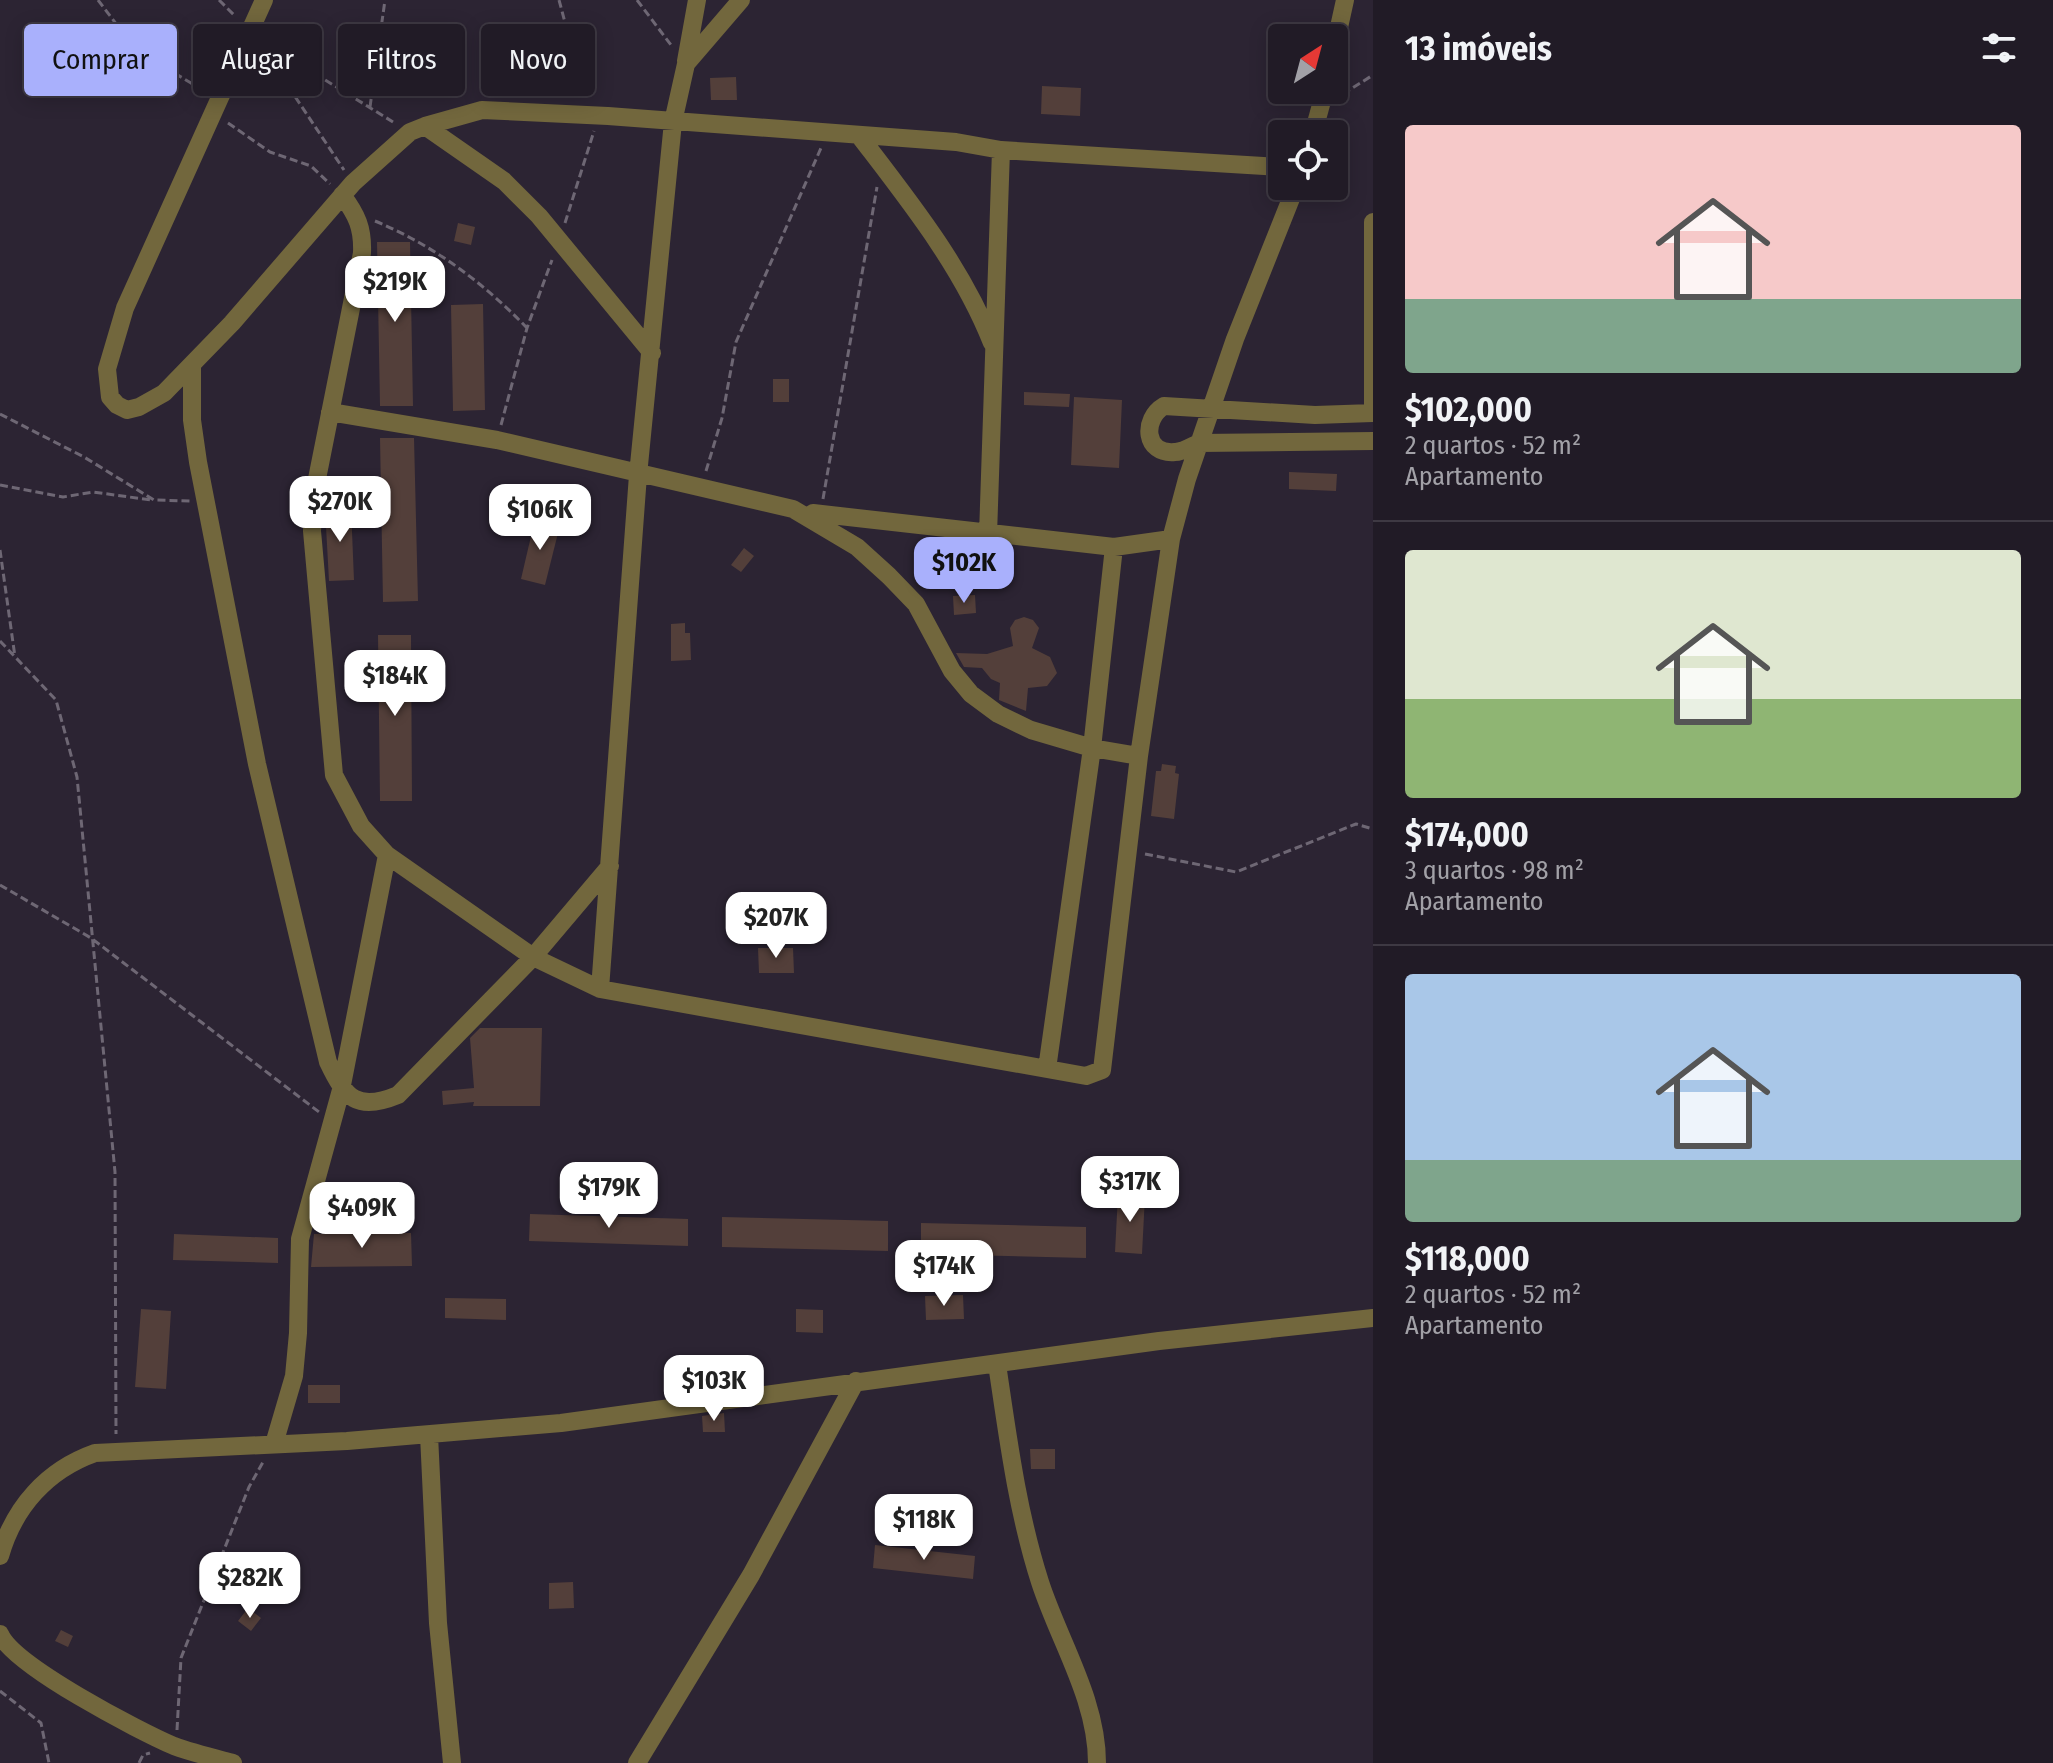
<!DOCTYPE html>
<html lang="pt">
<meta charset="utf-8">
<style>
:root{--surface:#211b26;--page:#2d2832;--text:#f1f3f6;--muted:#a2a1a7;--line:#3e3943;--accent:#a9b0fc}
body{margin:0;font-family:"Fira Sans Condensed",sans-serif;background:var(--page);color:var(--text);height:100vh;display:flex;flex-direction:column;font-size:30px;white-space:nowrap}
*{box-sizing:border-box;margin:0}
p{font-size:26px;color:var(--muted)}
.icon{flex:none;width:44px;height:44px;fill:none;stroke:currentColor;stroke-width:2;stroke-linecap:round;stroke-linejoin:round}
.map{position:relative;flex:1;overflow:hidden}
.drawer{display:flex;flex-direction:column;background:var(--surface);width:680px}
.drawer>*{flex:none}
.banner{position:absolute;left:24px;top:24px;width:760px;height:72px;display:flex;gap:16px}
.needle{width:52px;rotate:36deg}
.buttons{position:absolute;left:1268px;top:24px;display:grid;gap:16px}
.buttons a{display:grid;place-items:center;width:80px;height:80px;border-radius:8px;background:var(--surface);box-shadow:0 4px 20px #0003,0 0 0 2px var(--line);font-size:40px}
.price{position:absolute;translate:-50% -68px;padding:0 18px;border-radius:16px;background:#fff;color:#222;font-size:26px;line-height:52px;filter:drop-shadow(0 2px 4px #0008)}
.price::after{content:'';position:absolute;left:50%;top:48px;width:24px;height:18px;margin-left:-12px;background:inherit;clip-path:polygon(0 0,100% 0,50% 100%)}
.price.active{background:var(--accent);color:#111}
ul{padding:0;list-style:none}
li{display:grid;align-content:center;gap:16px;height:424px;padding:0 32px}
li+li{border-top:2px solid var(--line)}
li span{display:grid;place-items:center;height:248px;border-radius:8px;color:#555}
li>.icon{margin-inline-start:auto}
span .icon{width:144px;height:144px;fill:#fffc;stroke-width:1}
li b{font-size:34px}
h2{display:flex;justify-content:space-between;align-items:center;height:96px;padding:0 32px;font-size:34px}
.chip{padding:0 28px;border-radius:8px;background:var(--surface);box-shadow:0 4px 20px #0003,0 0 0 2px var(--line);font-size:28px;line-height:72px}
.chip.active{background:var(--accent);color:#111}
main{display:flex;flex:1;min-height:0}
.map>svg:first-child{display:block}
</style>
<main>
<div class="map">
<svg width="1373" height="1763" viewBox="0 0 1373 1763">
<rect width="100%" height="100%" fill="#2c2433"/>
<!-- building -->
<path fill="#533f3a" d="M 736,77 L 737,100 L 711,100 L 710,78 Z
M 1042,86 L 1081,88 L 1080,116 L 1041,114 Z
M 458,223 L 475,227 L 471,245 L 454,241 Z
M 377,242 L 410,242 L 413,406 L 380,406 Z
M 483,304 L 485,410 L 453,411 L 451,305 Z
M 773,379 L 789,379 L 789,402 L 773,402 Z
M 1024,392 L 1070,394 L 1069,407 L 1024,405 Z
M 1074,397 L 1122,400 L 1119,468 L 1071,465 Z
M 380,438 L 414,438 L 418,601 L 383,602 Z
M 1289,472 L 1337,474 L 1336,491 L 1289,489 Z
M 351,507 L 354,580 L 329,581 L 325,508 Z
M 535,519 L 560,525 L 545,585 L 521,579 Z
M 744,548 L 754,556 L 741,572 L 731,565 Z
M 975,595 L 976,613 L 954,615 L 953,596 Z
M 1024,617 L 1033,620 L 1039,628 L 1032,648 L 1050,657 L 1057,673 L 1047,686 L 1028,688 L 1026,711 L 999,700 L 1000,683 L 991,679 L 982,668 L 964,667 L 956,653 L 987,654 L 1013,646 L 1010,628 L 1015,620 Z
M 685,623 L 685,633 L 690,633 L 691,660 L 671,661 L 671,624 Z
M 378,635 L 411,635 L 412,801 L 380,801 Z
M 1162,764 L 1176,766 L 1175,773 L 1179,774 L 1174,819 L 1151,816 L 1156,771 L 1161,771 Z
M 758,948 L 793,948 L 794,973 L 759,973 Z
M 480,1028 L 542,1028 L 540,1106 L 473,1106 L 474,1102 L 443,1105 L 442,1091 L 474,1088 L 470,1038 Z
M 1118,1195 L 1145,1196 L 1142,1254 L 1115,1252 Z
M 530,1214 L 688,1219 L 688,1246 L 529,1241 Z
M 722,1217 L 888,1221 L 888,1251 L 722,1247 Z
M 921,1223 L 1086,1227 L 1086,1258 L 921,1254 Z
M 411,1233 L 412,1266 L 311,1267 L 314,1234 Z
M 174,1234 L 278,1238 L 278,1263 L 173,1260 Z
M 963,1295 L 964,1319 L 926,1320 L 925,1296 Z
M 445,1298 L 506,1299 L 506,1320 L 445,1318 Z
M 141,1309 L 171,1311 L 166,1389 L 135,1387 Z
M 796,1309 L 823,1310 L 823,1333 L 796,1332 Z
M 308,1385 L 340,1385 L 340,1403 L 308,1403 Z
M 724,1413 L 725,1432 L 703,1432 L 702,1416 Z
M 1030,1449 L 1055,1449 L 1055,1469 L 1031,1469 Z
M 875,1545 L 975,1556 L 973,1579 L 873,1568 Z
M 573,1582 L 574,1608 L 549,1609 L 549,1583 Z
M 248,1608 L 261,1618 L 251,1631 L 238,1621 Z
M 61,1630 L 73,1636 L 68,1647 L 55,1641 Z"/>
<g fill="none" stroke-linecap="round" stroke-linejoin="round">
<!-- path -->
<path stroke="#6e6774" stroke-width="3" stroke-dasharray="8 4" stroke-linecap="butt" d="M 98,0 L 136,50 L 191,83 L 200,97
M 219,0 L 236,17
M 559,0 L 585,97
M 637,0 L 671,45
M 264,42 L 393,122
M 262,47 L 344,170
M 1343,94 L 1373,75
M 370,107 L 385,0
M 228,123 L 270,152 L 311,166 L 330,184
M 375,221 C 433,245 484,283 527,328
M 565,223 L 594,131
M 0,414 L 84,457 L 154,500 L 190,501
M 501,425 L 527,328 L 552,260
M 706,471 L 722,418 L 736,342 L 821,148
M 0,485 L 63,497 L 93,492 L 151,500
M 823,499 L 877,187
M 0,550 L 15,657
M 0,641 L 56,700 L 77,777 L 115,1172 L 116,1434
M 1145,854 L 1236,872 L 1356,824 L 1373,829
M 0,885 L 91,938 L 319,1112
M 0,1691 L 41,1723 L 49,1763
M 177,1730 L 181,1658 L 249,1487 L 263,1462
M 139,1763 L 143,1755 L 150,1753"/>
<!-- street -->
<path stroke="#72673d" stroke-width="18" d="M 264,0 L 125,308 L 107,369 L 110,397 L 117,405 L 127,410 L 139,407 L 164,393 L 232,323 L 353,183 L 410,132 L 425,126 L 504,181 L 539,216 L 652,353
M 741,0 L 686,64 L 673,122 L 638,475 L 600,989 L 1086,1076 L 1102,1070 L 1139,756 L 1171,539 L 1187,479 L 1235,339 L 1296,186
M 1334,50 L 1345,0
M 686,61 L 697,0
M 425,126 L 482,110 L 608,116 L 956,142 L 1001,150 L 1282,167
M 1313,134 L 1325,90
M 861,138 C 910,202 962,267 992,343
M 342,195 C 357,215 363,228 362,253 L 314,494 L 312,531 L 334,775 L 361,826 L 387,855 L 533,957 L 600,989
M 1373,222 L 1373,408
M 192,365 L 192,420 L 198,462 L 257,764 L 328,1062 C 345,1098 357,1112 398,1095 L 533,957 L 610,866
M 330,412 L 497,440 L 793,509 L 857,547 L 889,576 L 916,604 L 952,671 L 971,694 L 998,714 L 1031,730 L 1092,748 L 1139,756
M 1373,413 L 1315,415 L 1164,406 C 1142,419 1144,455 1175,452 C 1183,452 1192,446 1199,443 L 1373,441
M 813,513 L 1114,547 L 1171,539
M 988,535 L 1001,150
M 1047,1069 L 1092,748 L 1114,547
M 997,1364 C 1008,1438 1017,1510 1040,1582 C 1059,1641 1097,1699 1097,1763
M 429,1435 L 438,1623 L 452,1763
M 274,1444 L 294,1376 L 298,1333 L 300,1239 L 341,1090 L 387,855
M 0,1556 C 14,1507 47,1470 95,1453 L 347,1441 L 561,1423 L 1159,1341 L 1373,1318
M 0,1634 C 14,1666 139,1731 174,1746 C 193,1753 214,1758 233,1763
M 637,1763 L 751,1575 L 856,1381"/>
</g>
</svg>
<div class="buttons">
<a><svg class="needle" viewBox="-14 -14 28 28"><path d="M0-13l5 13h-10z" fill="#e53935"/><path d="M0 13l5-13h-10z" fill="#a2a1a7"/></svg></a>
<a><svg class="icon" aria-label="locate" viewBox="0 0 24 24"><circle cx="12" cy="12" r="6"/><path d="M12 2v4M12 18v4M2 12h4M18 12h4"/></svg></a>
</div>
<b class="price" style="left:395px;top:324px">$219K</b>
<b class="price" style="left:340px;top:544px">$270K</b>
<b class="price" style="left:540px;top:552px">$106K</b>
<b class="price active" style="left:964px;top:605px">$102K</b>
<b class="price" style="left:395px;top:718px">$184K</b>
<b class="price" style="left:776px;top:960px">$207K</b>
<b class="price" style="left:1130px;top:1224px">$317K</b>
<b class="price" style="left:609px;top:1230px">$179K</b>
<b class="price" style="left:362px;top:1250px">$409K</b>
<b class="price" style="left:944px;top:1308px">$174K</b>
<b class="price" style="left:714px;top:1423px">$103K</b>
<b class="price" style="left:924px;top:1562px">$118K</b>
<b class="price" style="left:250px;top:1620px">$282K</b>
<div class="banner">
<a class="chip active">Comprar</a>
<a class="chip">Alugar</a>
<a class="chip">Filtros</a>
<a class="chip">Novo</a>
</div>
</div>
<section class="drawer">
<h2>13 imóveis<svg class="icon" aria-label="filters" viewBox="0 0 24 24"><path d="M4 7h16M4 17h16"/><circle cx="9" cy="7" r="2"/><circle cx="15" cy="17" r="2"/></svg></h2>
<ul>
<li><span style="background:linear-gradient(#f6c9c9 70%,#7fa58c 0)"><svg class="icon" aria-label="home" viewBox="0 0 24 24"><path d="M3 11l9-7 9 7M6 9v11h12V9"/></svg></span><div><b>$102,000</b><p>2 quartos · 52 m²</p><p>Apartamento</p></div></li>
<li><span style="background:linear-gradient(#dfe7d0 60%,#8fb573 0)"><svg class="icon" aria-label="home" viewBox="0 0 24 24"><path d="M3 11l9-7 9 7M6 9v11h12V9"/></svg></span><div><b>$174,000</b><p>3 quartos · 98 m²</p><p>Apartamento</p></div></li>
<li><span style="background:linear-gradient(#a9c7e8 75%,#7fa58c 0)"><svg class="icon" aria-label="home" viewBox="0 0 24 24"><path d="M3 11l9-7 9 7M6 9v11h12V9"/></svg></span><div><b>$118,000</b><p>2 quartos · 52 m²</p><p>Apartamento</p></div></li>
</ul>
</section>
</main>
